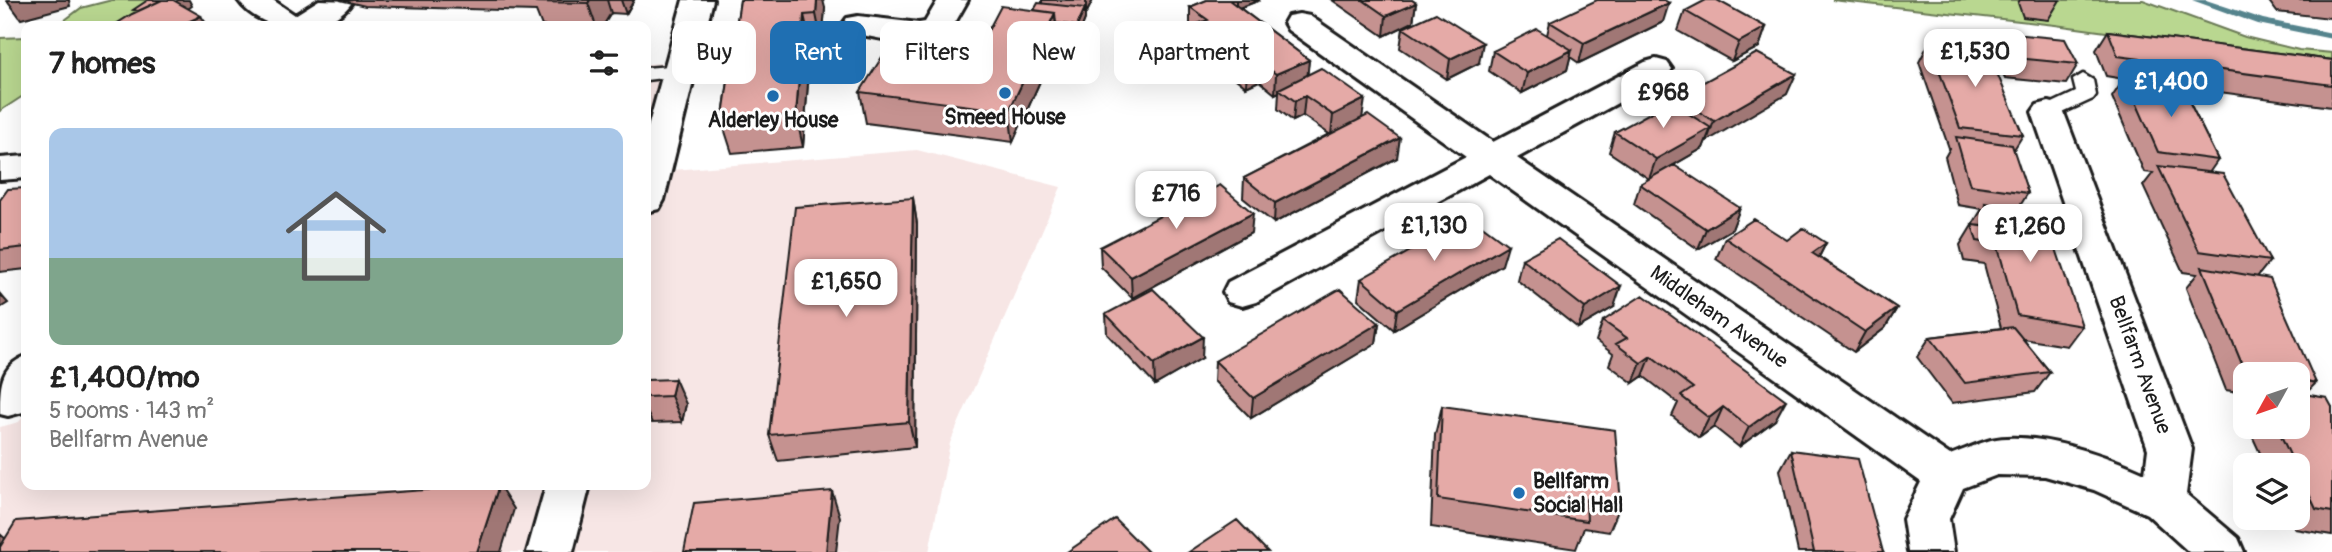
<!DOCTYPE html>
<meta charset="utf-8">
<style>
:root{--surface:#fff;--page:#f2f2f2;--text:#222;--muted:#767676;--accent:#1f6fb2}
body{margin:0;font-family:Pangolin,sans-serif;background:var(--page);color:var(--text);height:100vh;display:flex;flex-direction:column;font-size:26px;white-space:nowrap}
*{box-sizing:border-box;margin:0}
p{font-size:23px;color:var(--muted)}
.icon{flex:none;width:38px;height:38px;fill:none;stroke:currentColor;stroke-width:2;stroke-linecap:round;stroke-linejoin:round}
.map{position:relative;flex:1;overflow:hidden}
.details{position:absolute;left:21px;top:21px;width:630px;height:469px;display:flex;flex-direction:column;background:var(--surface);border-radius:14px;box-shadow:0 7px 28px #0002}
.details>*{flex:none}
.banner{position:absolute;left:672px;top:21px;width:665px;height:63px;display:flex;gap:14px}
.needle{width:46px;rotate:230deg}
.buttons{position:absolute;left:2233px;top:362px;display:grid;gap:14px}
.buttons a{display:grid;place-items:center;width:77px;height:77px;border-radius:14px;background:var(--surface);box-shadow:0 7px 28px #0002;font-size:35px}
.price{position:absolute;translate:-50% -60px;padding:0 16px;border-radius:14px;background:#fff;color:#222;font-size:23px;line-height:46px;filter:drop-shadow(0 2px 4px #0008)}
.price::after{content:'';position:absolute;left:50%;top:42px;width:21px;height:16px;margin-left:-10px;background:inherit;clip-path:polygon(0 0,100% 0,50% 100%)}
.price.selected{background:var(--accent);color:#fff}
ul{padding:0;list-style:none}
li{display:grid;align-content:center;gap:14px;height:371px;padding:0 28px}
li span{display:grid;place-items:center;height:217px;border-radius:14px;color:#555}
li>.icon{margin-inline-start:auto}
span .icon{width:126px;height:126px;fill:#fffc;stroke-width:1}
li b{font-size:30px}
h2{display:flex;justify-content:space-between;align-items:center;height:84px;padding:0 28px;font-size:30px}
.pill{padding:0 24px;border-radius:14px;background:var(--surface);box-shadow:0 7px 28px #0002;font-size:24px;line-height:63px}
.pill.selected{background:var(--accent);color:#fff}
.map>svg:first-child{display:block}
</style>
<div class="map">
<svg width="2332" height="552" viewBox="0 0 2332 552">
<rect width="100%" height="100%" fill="#fff"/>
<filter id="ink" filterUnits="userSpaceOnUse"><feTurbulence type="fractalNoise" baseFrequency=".0143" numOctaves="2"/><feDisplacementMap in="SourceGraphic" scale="14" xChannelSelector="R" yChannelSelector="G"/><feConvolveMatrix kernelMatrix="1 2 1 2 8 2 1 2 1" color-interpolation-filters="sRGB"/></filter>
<g filter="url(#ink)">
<!-- built -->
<path fill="#f7e6e5" d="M 701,61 L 673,170 L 917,150 L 1061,187 L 950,443 L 929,552 L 0,552 L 0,427 L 19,422 L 26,412 L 26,485 L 646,485 L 646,64 Z"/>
<!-- green -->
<path fill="#b9d790" stroke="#6a7a56" stroke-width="2" d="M 112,0 L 166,0 L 127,26 L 57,26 L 81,8 Z
M 1832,0 L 2143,0 L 2245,37 L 2299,50 L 2332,53 L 2332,63 L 2055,25 Z
M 26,37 L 26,94 L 0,111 L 0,38 Z"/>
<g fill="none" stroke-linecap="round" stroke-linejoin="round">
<!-- stream -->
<path fill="#55848d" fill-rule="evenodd" d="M 2192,0 L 2206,0 L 2263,19 L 2332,33 L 2332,39 L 2258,24 Z"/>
<!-- lane casing -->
<g stroke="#1c1c1c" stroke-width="5">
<path id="lane" d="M 681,65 L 691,71 L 688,75 L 646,80 L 646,68 Z
M 2083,74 L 2093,80 L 2096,95 L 2093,99 L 2056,116 L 2042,116 L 2039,112 L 2042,108 L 2076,92 L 2073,80 Z"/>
</g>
<!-- street casing -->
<g stroke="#1c1c1c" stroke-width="6">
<path id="street" d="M 238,0 L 273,0 L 295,15 L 319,0 L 353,1 C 328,38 263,36 238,0 Z
M 683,0 L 713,0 L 664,200 L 659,209 L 646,212 L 646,135 Z
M 938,0 L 968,0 L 948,35 C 939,37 930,42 920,42 C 901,44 867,36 847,32 L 842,25 L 847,18 L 858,16 L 919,23 L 925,22 Z
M 1299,14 L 1310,16 L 1493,142 L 1645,62 L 1656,59 L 1667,62 L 1672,69 L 1667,76 L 1517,158 L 1950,455 C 1964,450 1977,444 1991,440 C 2034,430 2105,455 2145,473 L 2148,449 L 2032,112 L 2037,105 L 2049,102 L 2061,105 L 2192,449 L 2186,494 L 2238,538 L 2244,552 L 2189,552 L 2147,514 L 2094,490 L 2045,476 L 1997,475 L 1963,488 L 1949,519 L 1954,552 L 1908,552 L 1903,519 L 1921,482 L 1489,174 L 1256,302 L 1242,306 L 1228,302 L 1223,292 L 1228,282 L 1466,157 L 1288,30 L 1284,23 L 1288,16 Z
M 26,156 L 26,178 L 0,180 L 0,158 Z
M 26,356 L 26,406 L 23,412 L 8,416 L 0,414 C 0,386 0,366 26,356 Z
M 546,485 L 590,485 L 573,552 L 527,552 Z"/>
</g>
<!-- lane -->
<use href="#lane" fill="#fff" fill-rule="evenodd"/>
<!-- street -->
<use href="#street" fill="#fff" fill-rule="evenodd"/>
</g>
<!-- wall -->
<path fill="#c59290" stroke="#1c1c1c" stroke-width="2" d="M 340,0 L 634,0 L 626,14 L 611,13 L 603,26 L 542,26 L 536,11 L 365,6 Z
M 740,0 L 825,8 L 822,44 L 811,45 L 803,147 L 732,153 L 722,122 Z
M 1042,0 L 1093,0 L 1086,14 L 1085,14 L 1085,19 L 1078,37 L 1057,34 L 1057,43 L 1013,142 L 866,123 L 860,92 L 969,67 L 1042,4 Z
M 1207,0 L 1260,0 L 1240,8 L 1309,60 L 1307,75 L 1362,118 L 1397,158 L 1274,223 L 1243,198 L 1244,178 L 1329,134 L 1303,116 L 1293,121 L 1278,109 L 1279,92 L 1275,94 L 1259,81 L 1246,87 L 1231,75 L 1232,63 L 1227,59 L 1210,66 L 1202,59 L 1202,48 L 1197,44 L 1197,32 L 1190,26 L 1190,7 Z
M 1332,0 L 1412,0 L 1416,3 L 1413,22 L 1384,36 Z
M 2020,0 L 2060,0 L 2048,20 L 2023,17 L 2018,3 Z
M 2268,0 L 2332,0 L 2332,15 L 2330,18 L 2277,12 Z
M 1685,11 L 1766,27 L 1759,47 L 1732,61 L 1678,31 Z
M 1550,22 L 1663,22 L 1579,63 L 1570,57 L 1567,70 L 1522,93 L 1489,71 L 1493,51 L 1547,35 Z
M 1403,28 L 1479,63 L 1447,79 L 1400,48 Z
M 2108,31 L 2332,60 L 2332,107 L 2182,87 L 2218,160 L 2209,173 L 2270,261 L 2257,277 L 2316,383 L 2305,394 L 2332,407 L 2332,535 L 2295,529 L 2290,518 L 2298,518 L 2298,466 L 2266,466 L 2248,427 L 2298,427 L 2298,374 L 2245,374 L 2245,393 L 2226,390 L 2186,288 L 2197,274 L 2183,272 L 2143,186 L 2153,173 L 2144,172 L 2112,97 L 2124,79 L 2106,76 L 2096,50 Z
M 2004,33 L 2078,64 L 2066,84 L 2005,78 L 1994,52 Z
M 1929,43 L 2023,135 L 2013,151 L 2028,193 L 2018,209 L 2082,326 L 2067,346 L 2023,339 L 2050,372 L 2035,392 L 1952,403 L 1917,357 L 1930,337 L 2001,328 L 1984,264 L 1964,261 L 1960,245 L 1982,209 L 1958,205 L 1945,157 L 1950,148 L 1949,148 L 1919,62 Z
M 1787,94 L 1706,140 L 1703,148 L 1655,176 L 1740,208 L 1732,229 L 1698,249 L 1634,204 L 1640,184 L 1649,179 L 1609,152 L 1615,132 L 1674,105 L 1676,97 Z
M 26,188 L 26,269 L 0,272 L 0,200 Z
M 913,198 L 917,224 L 915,447 L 778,461 L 769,435 Z
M 1251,233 L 1132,298 L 1101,267 L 1100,247 Z
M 1725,238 L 1787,240 L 1826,243 L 1819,257 L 1897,308 L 1885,328 L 1854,352 L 1716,259 Z
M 1522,259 L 1614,307 L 1578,328 L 1517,280 Z
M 1502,265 L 1394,330 L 1358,299 L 1361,279 Z
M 1106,314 L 1202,358 L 1155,385 L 1107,334 Z
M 1603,321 L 1775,420 L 1739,447 L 1714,427 L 1699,438 L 1672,416 L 1678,403 L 1643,376 L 1633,383 L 1609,365 L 1613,354 L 1596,341 Z
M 1379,323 L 1376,343 L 1251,418 L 1214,381 L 1215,361 Z
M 646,380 L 686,404 L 682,422 L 652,423 L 646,410 Z
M 2245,401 L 2245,420 L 2239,407 Z
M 1442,406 L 1621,504 L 1609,532 L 1584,528 L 1576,549 L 1431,527 L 1435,435 Z
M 1791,450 L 1883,552 L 1798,552 L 1780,470 Z"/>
<!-- shaded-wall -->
<path fill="#a07775" stroke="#1c1c1c" stroke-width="2" d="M 7,0 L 69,0 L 70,6 L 21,19 Z
M 178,0 L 189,0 L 192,6 L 164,26 L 157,15 Z
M 590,0 L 607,0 L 611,13 L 603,26 L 596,26 L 588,3 Z
M 621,0 L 634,0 L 626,14 Z
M 817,0 L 823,0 L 825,8 L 822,44 L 816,14 Z
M 1086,0 L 1093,0 L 1086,14 Z
M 1236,0 L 1260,0 L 1236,9 Z
M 1416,3 L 1413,22 L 1384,36 L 1386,16 Z
M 1669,3 L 1663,22 L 1579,63 L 1584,43 Z
M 1085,8 L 1085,19 L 1078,37 L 1077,26 Z
M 1055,13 L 1057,43 L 1013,142 L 1009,111 Z
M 804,15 L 811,45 L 803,147 L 796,115 Z
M 201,16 L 208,26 L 179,26 Z
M 1766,27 L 1759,47 L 1732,61 L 1739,42 Z
M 1228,39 L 1227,59 L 1210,66 L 1211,46 Z
M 1483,43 L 1479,63 L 1447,79 L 1450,59 Z
M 1572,50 L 1567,70 L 1522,93 L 1527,73 Z
M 1309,60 L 1307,80 L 1279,89 L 1279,92 L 1275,94 L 1276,74 Z
M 1260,62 L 1259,81 L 1246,87 L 1247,67 Z
M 1796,74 L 1787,94 L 1707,141 L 1714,121 Z
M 1305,96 L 1303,116 L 1293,121 L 1295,101 Z
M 1365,99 L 1362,119 L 1331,135 L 1333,115 Z
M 1711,128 L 1703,148 L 1649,179 L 1656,159 Z
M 1400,138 L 1397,158 L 1274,223 L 1275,203 Z
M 913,198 L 917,224 L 915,447 L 909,422 Z
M 1740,208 L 1732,229 L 1698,249 L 1706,229 Z
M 1253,213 L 1251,233 L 1132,298 L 1131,277 Z
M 1826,243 L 1816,263 L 1812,253 Z
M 1508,245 L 1502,265 L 1394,330 L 1397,310 Z
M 1621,286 L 1614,307 L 1578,328 L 1585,308 Z
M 0,294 L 8,303 L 0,308 Z
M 1897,308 L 1885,328 L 1854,352 L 1865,332 Z
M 1379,323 L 1376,343 L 1251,418 L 1253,398 Z
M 1203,337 L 1202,358 L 1155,385 L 1154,364 Z
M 1651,356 L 1643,376 L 1633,383 L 1641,363 Z
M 675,379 L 686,404 L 682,422 L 671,396 Z
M 1786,400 L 1775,420 L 1739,447 L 1749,427 Z
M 1723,407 L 1714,427 L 1699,438 L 1709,418 Z
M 499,485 L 514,509 L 501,552 L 477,552 Z
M 832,491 L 840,517 L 836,552 L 826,552 Z
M 0,534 L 16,548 L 0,552 Z"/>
<!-- building -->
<path fill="#e5aaa7" stroke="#1c1c1c" stroke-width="2" d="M 148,0 L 162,0 L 138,11 L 133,10 Z
M 162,0 L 173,0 L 201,16 L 179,26 L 113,26 L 132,14 Z
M 534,0 L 590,0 L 588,3 L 533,2 Z
M 740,0 L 817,0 L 816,14 L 804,15 L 796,115 L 722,122 Z
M 1207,0 L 1229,0 L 1309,60 L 1276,74 L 1260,62 L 1247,67 L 1232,55 L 1245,52 L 1228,39 L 1211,46 L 1202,39 L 1211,35 L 1197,24 L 1208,20 L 1190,7 Z
M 1363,0 L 1412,0 L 1416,3 L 1386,16 Z
M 1597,0 L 1664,0 L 1669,3 L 1584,43 L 1550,22 Z
M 1706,0 L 1717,0 L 1766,27 L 1739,42 L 1685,11 Z
M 1038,3 L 1085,8 L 1077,26 L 1056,23 L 1055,13 L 1034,10 Z
M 1001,6 L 1055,13 L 1009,111 L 860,92 L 882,57 L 969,67 Z
M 1436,13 L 1483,43 L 1450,59 L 1403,28 Z
M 1537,29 L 1572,50 L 1527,73 L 1493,51 Z
M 2108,31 L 2332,60 L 2332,85 L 2118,56 Z
M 2004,33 L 2065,39 L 2078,64 L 2016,58 Z
M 1929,43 L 1987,49 L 2023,135 L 1960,128 Z
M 1757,53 L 1796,74 L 1714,121 L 1676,97 Z
M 1321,68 L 1365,99 L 1333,115 L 1305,96 L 1295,101 L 1279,89 Z
M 2125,77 L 2181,85 L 2218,160 L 2158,152 Z
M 1670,102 L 1711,128 L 1656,159 L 1615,132 Z
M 1368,115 L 1400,138 L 1275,203 L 1244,178 Z
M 1956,137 L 2012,145 L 2028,193 L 1970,185 Z
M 1674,165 L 1740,208 L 1706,229 L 1640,184 Z
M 2158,166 L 2223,174 L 2270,261 L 2199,251 Z
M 1220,185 L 1253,213 L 1131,277 L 1100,247 Z
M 26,188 L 26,247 L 0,250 L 0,200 L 8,189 Z
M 913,198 L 909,422 L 769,435 L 795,207 Z
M 1985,203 L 2044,213 L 2082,326 L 2017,315 L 1997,244 L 1977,241 L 1972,225 L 1991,227 Z
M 1470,217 L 1508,245 L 1397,310 L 1361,279 Z
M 1754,219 L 1787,240 L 1803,228 L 1826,243 L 1812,253 L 1897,308 L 1865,332 L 1725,238 Z
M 1558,239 L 1621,286 L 1585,308 L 1522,259 Z
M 2202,267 L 2270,279 L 2316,383 L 2298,379 L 2298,374 L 2272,374 L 2244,369 Z
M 1153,289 L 1203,337 L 1154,364 L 1106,314 Z
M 1340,289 L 1379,323 L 1253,398 L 1215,361 Z
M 1643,295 L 1786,400 L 1749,427 L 1723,407 L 1709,418 L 1681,396 L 1693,388 L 1651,356 L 1641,363 L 1616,344 L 1627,338 L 1603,321 Z
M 2013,327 L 2050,372 L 1965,383 L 1930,337 Z
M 675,379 L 671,396 L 646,397 L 646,380 Z
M 2298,393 L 2327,398 L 2332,407 L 2332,512 L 2316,509 L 2298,471 L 2298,466 L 2295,466 L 2277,427 L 2298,427 Z
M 1442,406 L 1615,430 L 1621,504 L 1586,499 L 1587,521 L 1438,499 Z
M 1791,450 L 1858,459 L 1883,552 L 1814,552 Z
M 491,485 L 499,485 L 477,552 L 0,552 L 0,547 L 16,521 Z
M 832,491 L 826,552 L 684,552 L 694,503 Z
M 1115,519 L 1148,552 L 1067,552 Z
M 1237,520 L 1268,552 L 1189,552 Z"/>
</g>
<!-- markers -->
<g fill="#1f6fb2" stroke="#fff" stroke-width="2.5">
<circle cx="1005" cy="93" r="7"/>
<circle cx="773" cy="96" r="7"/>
<circle cx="1519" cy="493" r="7"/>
</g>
<g text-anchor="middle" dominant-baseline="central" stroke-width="6" stroke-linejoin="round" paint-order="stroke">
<!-- poi labels -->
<g font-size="21" font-weight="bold" fill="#1c1c1c" stroke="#fff">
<text x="1005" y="117">Smeed House</text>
<text x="773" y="120">Alderley House</text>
<text x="1533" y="481" text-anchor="start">Bellfarm<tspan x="1533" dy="24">Social Hall</tspan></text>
</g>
<!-- street labels -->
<g font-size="21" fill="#1c1c1c" stroke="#fff">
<text transform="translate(1719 317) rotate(35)">Middleham Avenue</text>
<text transform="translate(2140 365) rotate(70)">Bellfarm Avenue</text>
</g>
</g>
</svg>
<div class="buttons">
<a><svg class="needle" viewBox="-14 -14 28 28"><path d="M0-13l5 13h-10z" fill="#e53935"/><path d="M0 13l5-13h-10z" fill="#767676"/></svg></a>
<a><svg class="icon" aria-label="layers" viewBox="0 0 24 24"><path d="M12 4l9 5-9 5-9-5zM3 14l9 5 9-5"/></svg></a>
</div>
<b class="price" style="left:1975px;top:89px">£1,530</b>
<b class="price selected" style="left:2171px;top:119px">£1,400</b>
<b class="price" style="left:1663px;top:130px">£968</b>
<b class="price" style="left:1176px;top:231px">£716</b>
<b class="price" style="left:1434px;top:263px">£1,130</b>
<b class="price" style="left:2030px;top:264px">£1,260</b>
<b class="price" style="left:846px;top:319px">£1,650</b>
<div class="banner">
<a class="pill">Buy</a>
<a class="pill selected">Rent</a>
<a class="pill">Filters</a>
<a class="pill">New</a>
<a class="pill">Apartment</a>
</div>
<section class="details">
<h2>7 homes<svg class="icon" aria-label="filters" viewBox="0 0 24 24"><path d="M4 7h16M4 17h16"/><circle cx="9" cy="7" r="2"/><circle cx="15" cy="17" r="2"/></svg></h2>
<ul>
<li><span style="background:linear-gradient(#a9c7e8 60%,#7fa58c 0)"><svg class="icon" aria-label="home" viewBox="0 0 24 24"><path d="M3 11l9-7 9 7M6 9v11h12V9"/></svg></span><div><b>£1,400/mo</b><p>5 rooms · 143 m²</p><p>Bellfarm Avenue</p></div></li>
</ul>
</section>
</div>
